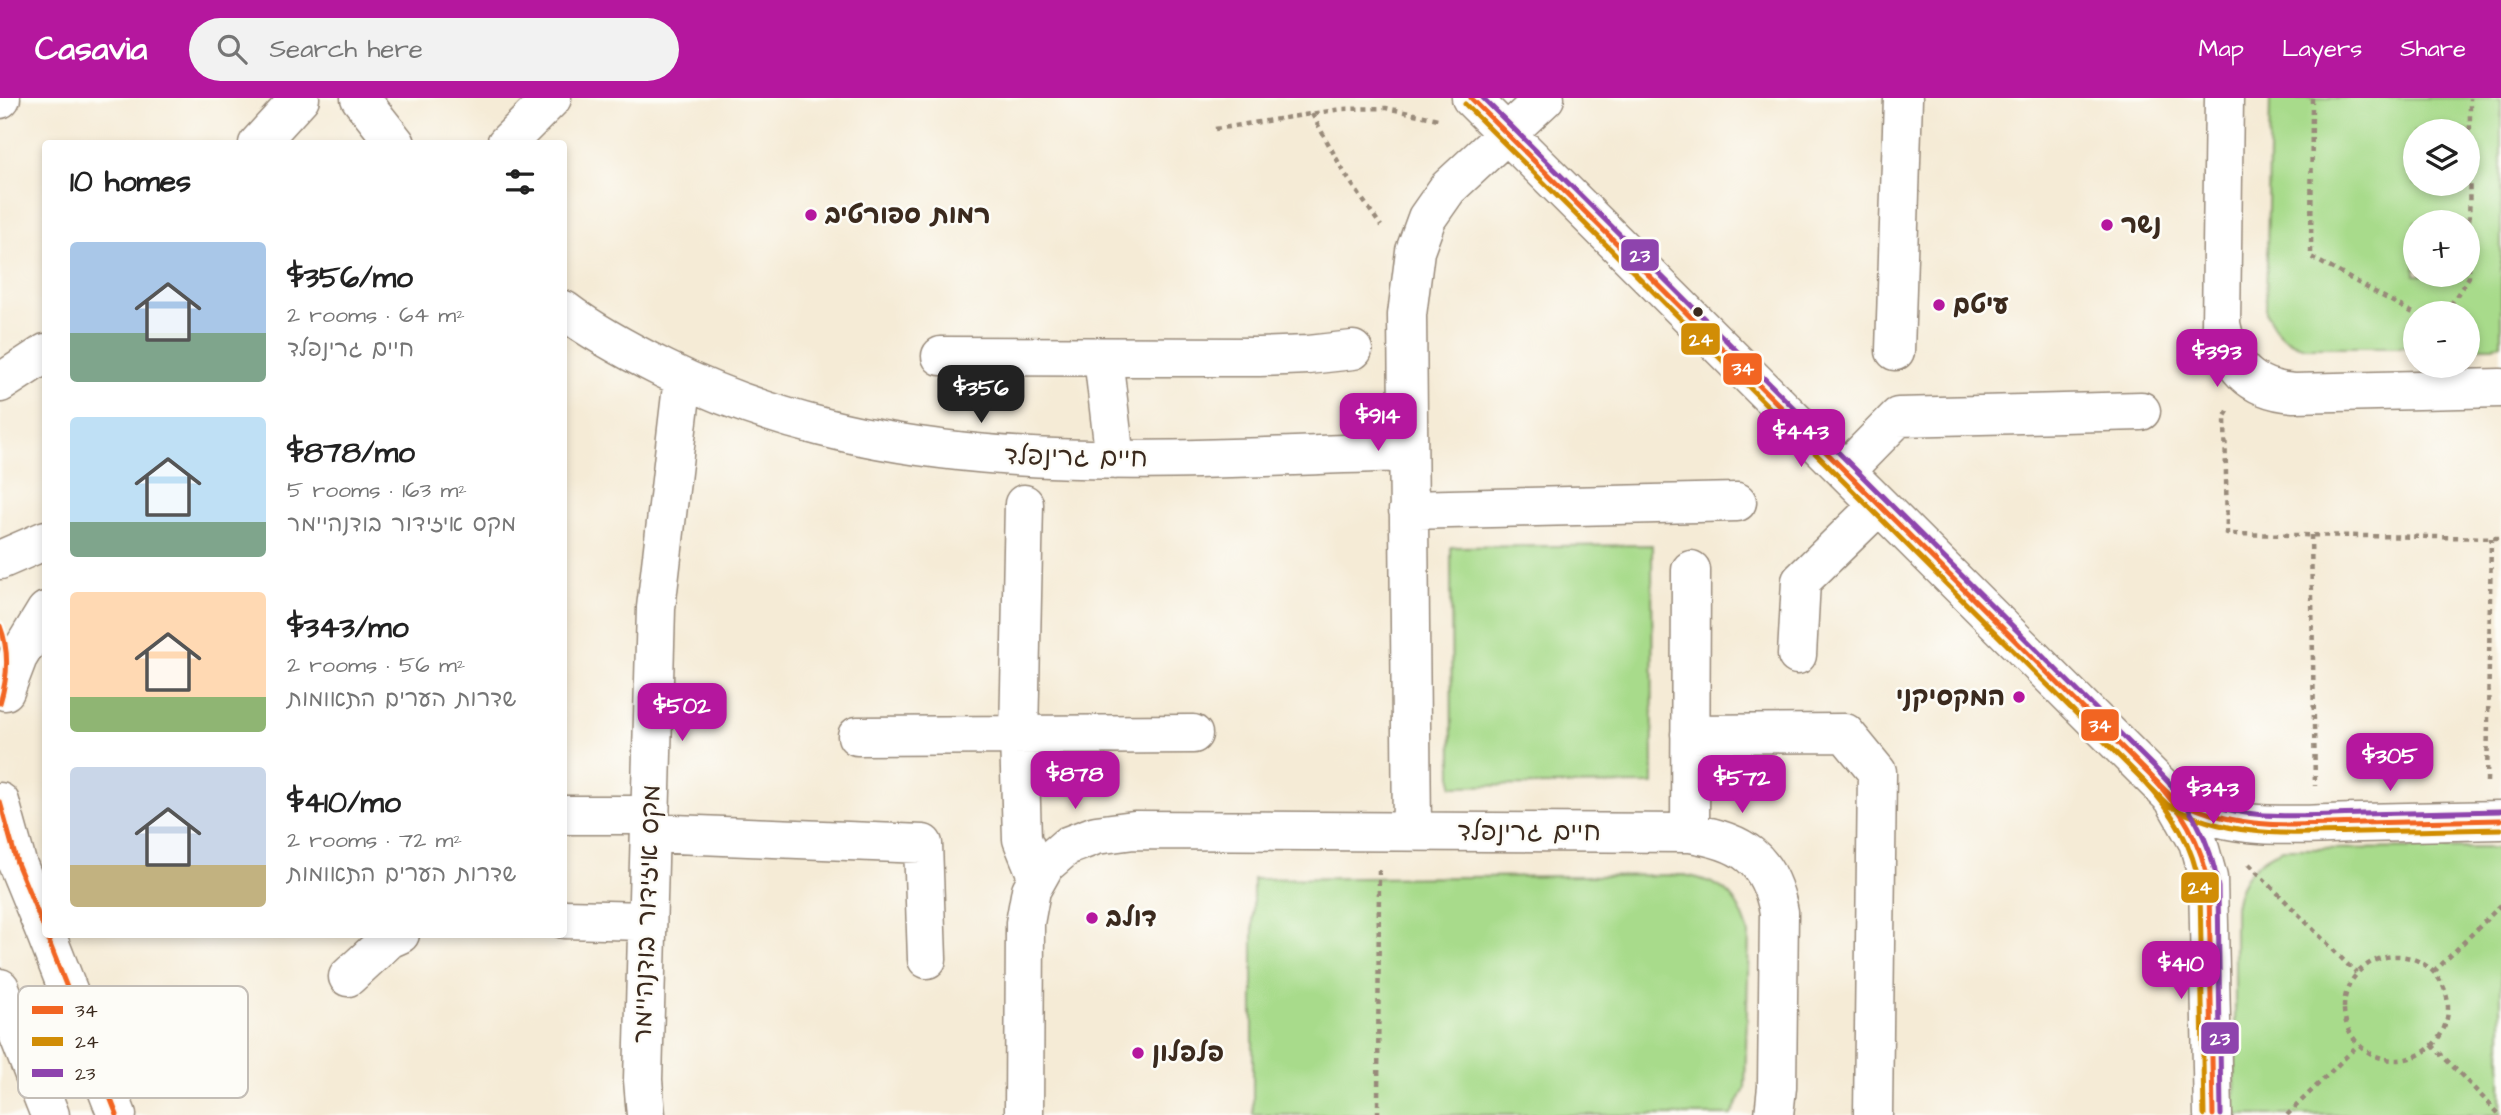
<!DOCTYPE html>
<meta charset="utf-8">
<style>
:root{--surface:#fff;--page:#f2f2f2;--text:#222;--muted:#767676;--accent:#b5179e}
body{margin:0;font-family:"Architects Daughter","Playpen Sans Hebrew",sans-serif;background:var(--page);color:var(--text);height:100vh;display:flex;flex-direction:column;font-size:26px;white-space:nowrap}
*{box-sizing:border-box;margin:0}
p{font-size:23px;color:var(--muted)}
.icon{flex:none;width:38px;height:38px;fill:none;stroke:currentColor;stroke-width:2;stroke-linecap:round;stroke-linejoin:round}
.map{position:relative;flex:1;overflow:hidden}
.side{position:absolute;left:42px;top:42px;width:525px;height:798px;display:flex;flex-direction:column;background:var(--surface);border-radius:7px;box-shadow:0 4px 10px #0003}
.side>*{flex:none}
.tools{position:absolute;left:2403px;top:21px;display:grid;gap:14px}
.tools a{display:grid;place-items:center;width:77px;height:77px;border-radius:50%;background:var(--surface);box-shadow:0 4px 10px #0003;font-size:35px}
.price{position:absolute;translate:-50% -60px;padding:0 16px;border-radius:14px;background:var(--accent);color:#fff;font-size:23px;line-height:46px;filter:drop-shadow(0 2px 4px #0008)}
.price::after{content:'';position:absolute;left:50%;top:42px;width:21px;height:16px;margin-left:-10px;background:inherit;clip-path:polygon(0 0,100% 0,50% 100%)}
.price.current{background:#222;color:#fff}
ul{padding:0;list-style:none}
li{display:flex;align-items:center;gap:21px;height:175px;padding:0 28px}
li span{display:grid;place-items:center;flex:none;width:196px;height:140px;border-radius:7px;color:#555}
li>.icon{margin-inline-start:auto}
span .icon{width:84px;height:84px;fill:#fffc;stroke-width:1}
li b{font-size:30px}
h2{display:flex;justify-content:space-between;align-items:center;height:84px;padding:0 28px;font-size:30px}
header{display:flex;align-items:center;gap:42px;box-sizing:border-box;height:98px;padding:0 35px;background:var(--accent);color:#fff}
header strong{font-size:33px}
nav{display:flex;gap:38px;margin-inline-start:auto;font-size:24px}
.search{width:490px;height:63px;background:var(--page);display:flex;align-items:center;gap:18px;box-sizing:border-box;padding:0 24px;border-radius:38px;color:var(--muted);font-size:26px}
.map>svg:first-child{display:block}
</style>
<header>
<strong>Casavia</strong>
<div class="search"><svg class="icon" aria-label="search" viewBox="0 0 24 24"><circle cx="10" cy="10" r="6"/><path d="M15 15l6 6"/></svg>Search here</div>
<nav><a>Map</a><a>Layers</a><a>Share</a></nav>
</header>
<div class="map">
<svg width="2501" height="1017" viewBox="0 0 2501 1017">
<rect width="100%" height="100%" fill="#fdfcf7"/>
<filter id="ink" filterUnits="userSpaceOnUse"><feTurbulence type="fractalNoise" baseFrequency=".0143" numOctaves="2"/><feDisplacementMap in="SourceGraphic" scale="14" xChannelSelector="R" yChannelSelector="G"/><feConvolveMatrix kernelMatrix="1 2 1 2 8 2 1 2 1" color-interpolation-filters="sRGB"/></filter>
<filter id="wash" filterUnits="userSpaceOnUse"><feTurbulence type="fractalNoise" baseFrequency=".00686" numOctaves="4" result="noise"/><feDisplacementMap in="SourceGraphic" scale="28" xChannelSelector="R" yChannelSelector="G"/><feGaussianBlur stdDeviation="1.57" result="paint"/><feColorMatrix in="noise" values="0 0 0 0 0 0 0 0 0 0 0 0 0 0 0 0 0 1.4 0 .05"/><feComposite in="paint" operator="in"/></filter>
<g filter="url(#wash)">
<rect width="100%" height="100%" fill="#f5ebd6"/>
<!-- green -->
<path fill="#a8db8b" stroke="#728254" stroke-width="2" fill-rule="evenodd" d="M 2270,0 L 2501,0 L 2501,245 L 2493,249 L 2468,249 L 2468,215 L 2415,215 L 2415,249 L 2304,249 C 2282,241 2277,235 2266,215 ZM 2415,33 L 2468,33 L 2468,86 L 2415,86 ZM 2415,124 L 2468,124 L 2468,177 L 2415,177 Z
M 1652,447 L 1653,686 L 1452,688 L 1451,449 Z
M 2495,750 L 2501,751 L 2501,1017 L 2235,1017 L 2235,808 C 2240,779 2256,761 2283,751 Z
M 1684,777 C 1723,784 1738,797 1749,836 L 1745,991 L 1731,1017 L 1253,1017 L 1253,781 Z"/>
</g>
<g filter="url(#ink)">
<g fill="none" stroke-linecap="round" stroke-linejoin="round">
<!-- minor casing -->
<g stroke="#988a7a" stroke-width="41">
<path id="minor" d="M 360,0 L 396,46
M 1471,0 L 2173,700 C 2229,736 2298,726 2361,725 C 2408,724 2454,723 2501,722
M 2224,0 L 2221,226 C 2230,269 2249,291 2294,295 L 2501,290
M 0,1 L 1,0
M 258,46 L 300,0
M 506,46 L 552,0
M 564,212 C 594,235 630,254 664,271 C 900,388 1154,361 1408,354
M 1895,253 L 1903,0
M 941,258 L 1259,259 L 1308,257 L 1353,252
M 1103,259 L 1115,362
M 0,285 L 46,255
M 1845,373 L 1898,319 L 2141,313
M 1024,406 L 1019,637 L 1022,741 L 1037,778
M 1408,412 L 1737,404
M 0,462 L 46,442
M 1797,557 L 1801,483 L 1879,407
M 5,593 L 18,559 L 46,513
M 1690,636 L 1845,635 L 1877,674 L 1873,1017
M 857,638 L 1193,636
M 2173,700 L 2198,744 L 2208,780 L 2213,1017
M 0,704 L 17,765 L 46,836
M 564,717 L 650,717
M 1412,733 L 1407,217 L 1415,153 L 1427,120 L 1448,90 L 1545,0
M 650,735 L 923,746 L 927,861
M 1690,735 L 1691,472
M 564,821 L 647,823
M 46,836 L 117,1017
M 348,879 L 389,841 L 400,836
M 0,890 L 50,1017
M 646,1017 L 643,982 L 656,510 L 683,280
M 1024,1017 L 1025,825 L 1031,792 L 1045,767 L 1067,748 L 1096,737 L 1134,732 L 1690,735 C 1742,743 1769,760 1779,814 L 1777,989 L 1774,1017"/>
</g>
<!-- path -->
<path stroke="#988a7a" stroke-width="4.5" stroke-dasharray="5 5" stroke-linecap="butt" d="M 2312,0 L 2311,159 L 2415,216
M 1312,16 L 1345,76 L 1381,128
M 1215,31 L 1342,11 L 1386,10 L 1438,21
M 2445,215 L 2469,179 L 2470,0
M 2228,313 L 2225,318 L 2227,436 L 2501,440
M 2311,437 L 2315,688
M 2487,684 L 2491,440
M 2249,766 L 2356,875
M2344 910a52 52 0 1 1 104 0a52 52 0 1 1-104 0Z
M 2434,874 L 2501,807
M 2432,947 L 2500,1017
M 1378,1017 L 1379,772
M 2287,1017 L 2358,947"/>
<!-- minor -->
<use href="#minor" stroke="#fff" stroke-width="38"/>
<!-- bus-1 casing -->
<g stroke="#fdfcf7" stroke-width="10">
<path id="bus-1" d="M 1471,0 L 2173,700 C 2236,734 2292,727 2361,725 C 2408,724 2454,723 2501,722
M 0,528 C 10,554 8,579 0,605
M 2150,677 C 2181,710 2202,744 2209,789 L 2213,1017
M 0,704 L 17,765 L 46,835
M 46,836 L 117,1017"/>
</g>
<!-- bus-2 casing -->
<g stroke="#fdfcf7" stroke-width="10">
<path id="bus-2" d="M 1465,6 L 2168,707 C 2232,742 2292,735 2362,734 C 2408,733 2455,732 2501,731
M 2144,683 C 2173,714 2193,747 2200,790 L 2204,1017"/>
</g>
<!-- bus-3 casing -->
<g stroke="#fdfcf7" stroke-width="10">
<path id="bus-3" d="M 1483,0 L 2178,693 C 2238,725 2296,718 2361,716 C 2408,715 2454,714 2501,713
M 2156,671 C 2189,705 2211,741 2218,789 L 2221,1017"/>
</g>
<!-- bus-1 -->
<use href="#bus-1" stroke="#f26522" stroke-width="5"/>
<!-- bus-2 -->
<use href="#bus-2" stroke="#d18d06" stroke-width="5"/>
<!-- bus-3 -->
<use href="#bus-3" stroke="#8e44ad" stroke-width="5"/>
</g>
</g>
<!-- markers -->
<g fill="#b5179e" stroke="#fdfcf7" stroke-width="2.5">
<circle cx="811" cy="117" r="7"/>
<circle cx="2107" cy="127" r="7"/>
<circle cx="1939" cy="207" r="7"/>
<circle cx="2019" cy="599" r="7"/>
<circle cx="1092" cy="820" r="7"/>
<circle cx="1138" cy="955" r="7"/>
</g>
<circle fill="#3b2a1e" stroke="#fdfcf7" stroke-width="2.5" cx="1698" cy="214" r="6"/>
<g text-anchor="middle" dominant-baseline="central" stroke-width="5" stroke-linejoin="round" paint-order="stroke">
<!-- poi labels -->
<g font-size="26" font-weight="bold" fill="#3b2a1e" stroke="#fdfcf7" text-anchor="start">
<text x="825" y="117">רמות ספורטיב</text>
<text x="2121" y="127">נשר</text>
<text x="1953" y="207">עיטם</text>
<text x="2005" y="599" text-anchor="end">המקסיקני</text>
<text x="1106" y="820">דולב</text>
<text x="1152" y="955">פלפלון</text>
</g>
<!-- street labels -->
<g font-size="26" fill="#3b2a1e" stroke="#fdfcf7">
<text transform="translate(1076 359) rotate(1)">חיים גרינפלד</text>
<text x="1529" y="734">חיים גרינפלד</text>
<text transform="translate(647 816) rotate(-88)">מקס איזידור בודנהיימר</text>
</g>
</g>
<!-- legend -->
<rect x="18" y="888" width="230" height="112" rx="10" fill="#fdfcf7" stroke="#c3bdb6" stroke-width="2"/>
<rect x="32" y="908" width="31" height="8" fill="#f26522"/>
<rect x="32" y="939" width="31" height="9" fill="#d18d06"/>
<rect x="32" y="971" width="31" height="8" fill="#8e44ad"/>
<g font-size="19" fill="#3b2a1e">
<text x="75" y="919">34</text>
<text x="75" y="950">24</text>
<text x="75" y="982">23</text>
</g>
<g stroke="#fdfcf7" stroke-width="2.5">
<rect x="1620" y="140" width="40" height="34" rx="7" fill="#8e44ad"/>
<rect x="1680" y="224" width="41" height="34" rx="7" fill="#d18d06"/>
<rect x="1722" y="254" width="41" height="34" rx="7" fill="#f26522"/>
<rect x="2080" y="610" width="40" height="34" rx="7" fill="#f26522"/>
<rect x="2180" y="773" width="40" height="33" rx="7" fill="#d18d06"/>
<rect x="2200" y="923" width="40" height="34" rx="7" fill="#8e44ad"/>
</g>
<g font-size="19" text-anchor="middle" font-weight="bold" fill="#fff">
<text x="1640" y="164">23</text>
<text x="1701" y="248">24</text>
<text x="1743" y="277">34</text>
<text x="2100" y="634">34</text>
<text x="2200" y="796">24</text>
<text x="2220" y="947">23</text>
</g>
</svg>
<div class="tools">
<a><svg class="icon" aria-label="layers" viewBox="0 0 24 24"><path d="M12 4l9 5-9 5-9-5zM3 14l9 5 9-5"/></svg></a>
<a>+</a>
<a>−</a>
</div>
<b class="price" style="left:2217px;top:291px">$393</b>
<b class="price current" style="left:981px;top:327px">$356</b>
<b class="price" style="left:1378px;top:355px">$914</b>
<b class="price" style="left:1801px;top:371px">$443</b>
<b class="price" style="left:682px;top:645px">$502</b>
<b class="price" style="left:2390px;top:695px">$305</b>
<b class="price" style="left:1075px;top:713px">$878</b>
<b class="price" style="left:1742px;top:717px">$572</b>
<b class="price" style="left:2213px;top:728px">$343</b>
<b class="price" style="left:2181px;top:903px">$410</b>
<section class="side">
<h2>10 homes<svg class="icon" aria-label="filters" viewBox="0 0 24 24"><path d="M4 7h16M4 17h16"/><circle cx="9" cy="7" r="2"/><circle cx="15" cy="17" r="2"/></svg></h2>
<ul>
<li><span style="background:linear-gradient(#a9c7e8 65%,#7fa58c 0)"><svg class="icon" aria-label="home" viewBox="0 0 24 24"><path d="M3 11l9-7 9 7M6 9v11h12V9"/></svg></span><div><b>$356/mo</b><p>2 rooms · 64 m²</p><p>חיים גרינפלד</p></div></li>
<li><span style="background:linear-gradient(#bfe0f5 75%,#7fa58c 0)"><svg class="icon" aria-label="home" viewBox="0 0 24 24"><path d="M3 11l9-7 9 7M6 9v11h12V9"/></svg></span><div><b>$878/mo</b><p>5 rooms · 163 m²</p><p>מקס איזידור בודנהיימר</p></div></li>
<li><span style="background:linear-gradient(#ffd9b3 75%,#8fb573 0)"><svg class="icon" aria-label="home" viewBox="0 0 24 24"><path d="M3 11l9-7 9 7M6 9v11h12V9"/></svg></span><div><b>$343/mo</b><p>2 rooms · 56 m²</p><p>שדרות הערים התאומות</p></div></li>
<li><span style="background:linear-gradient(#c9d6e8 70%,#c2b280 0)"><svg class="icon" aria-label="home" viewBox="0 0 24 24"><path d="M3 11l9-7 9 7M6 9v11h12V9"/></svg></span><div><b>$410/mo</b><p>2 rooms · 72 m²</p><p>שדרות הערים התאומות</p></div></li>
</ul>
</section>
</div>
